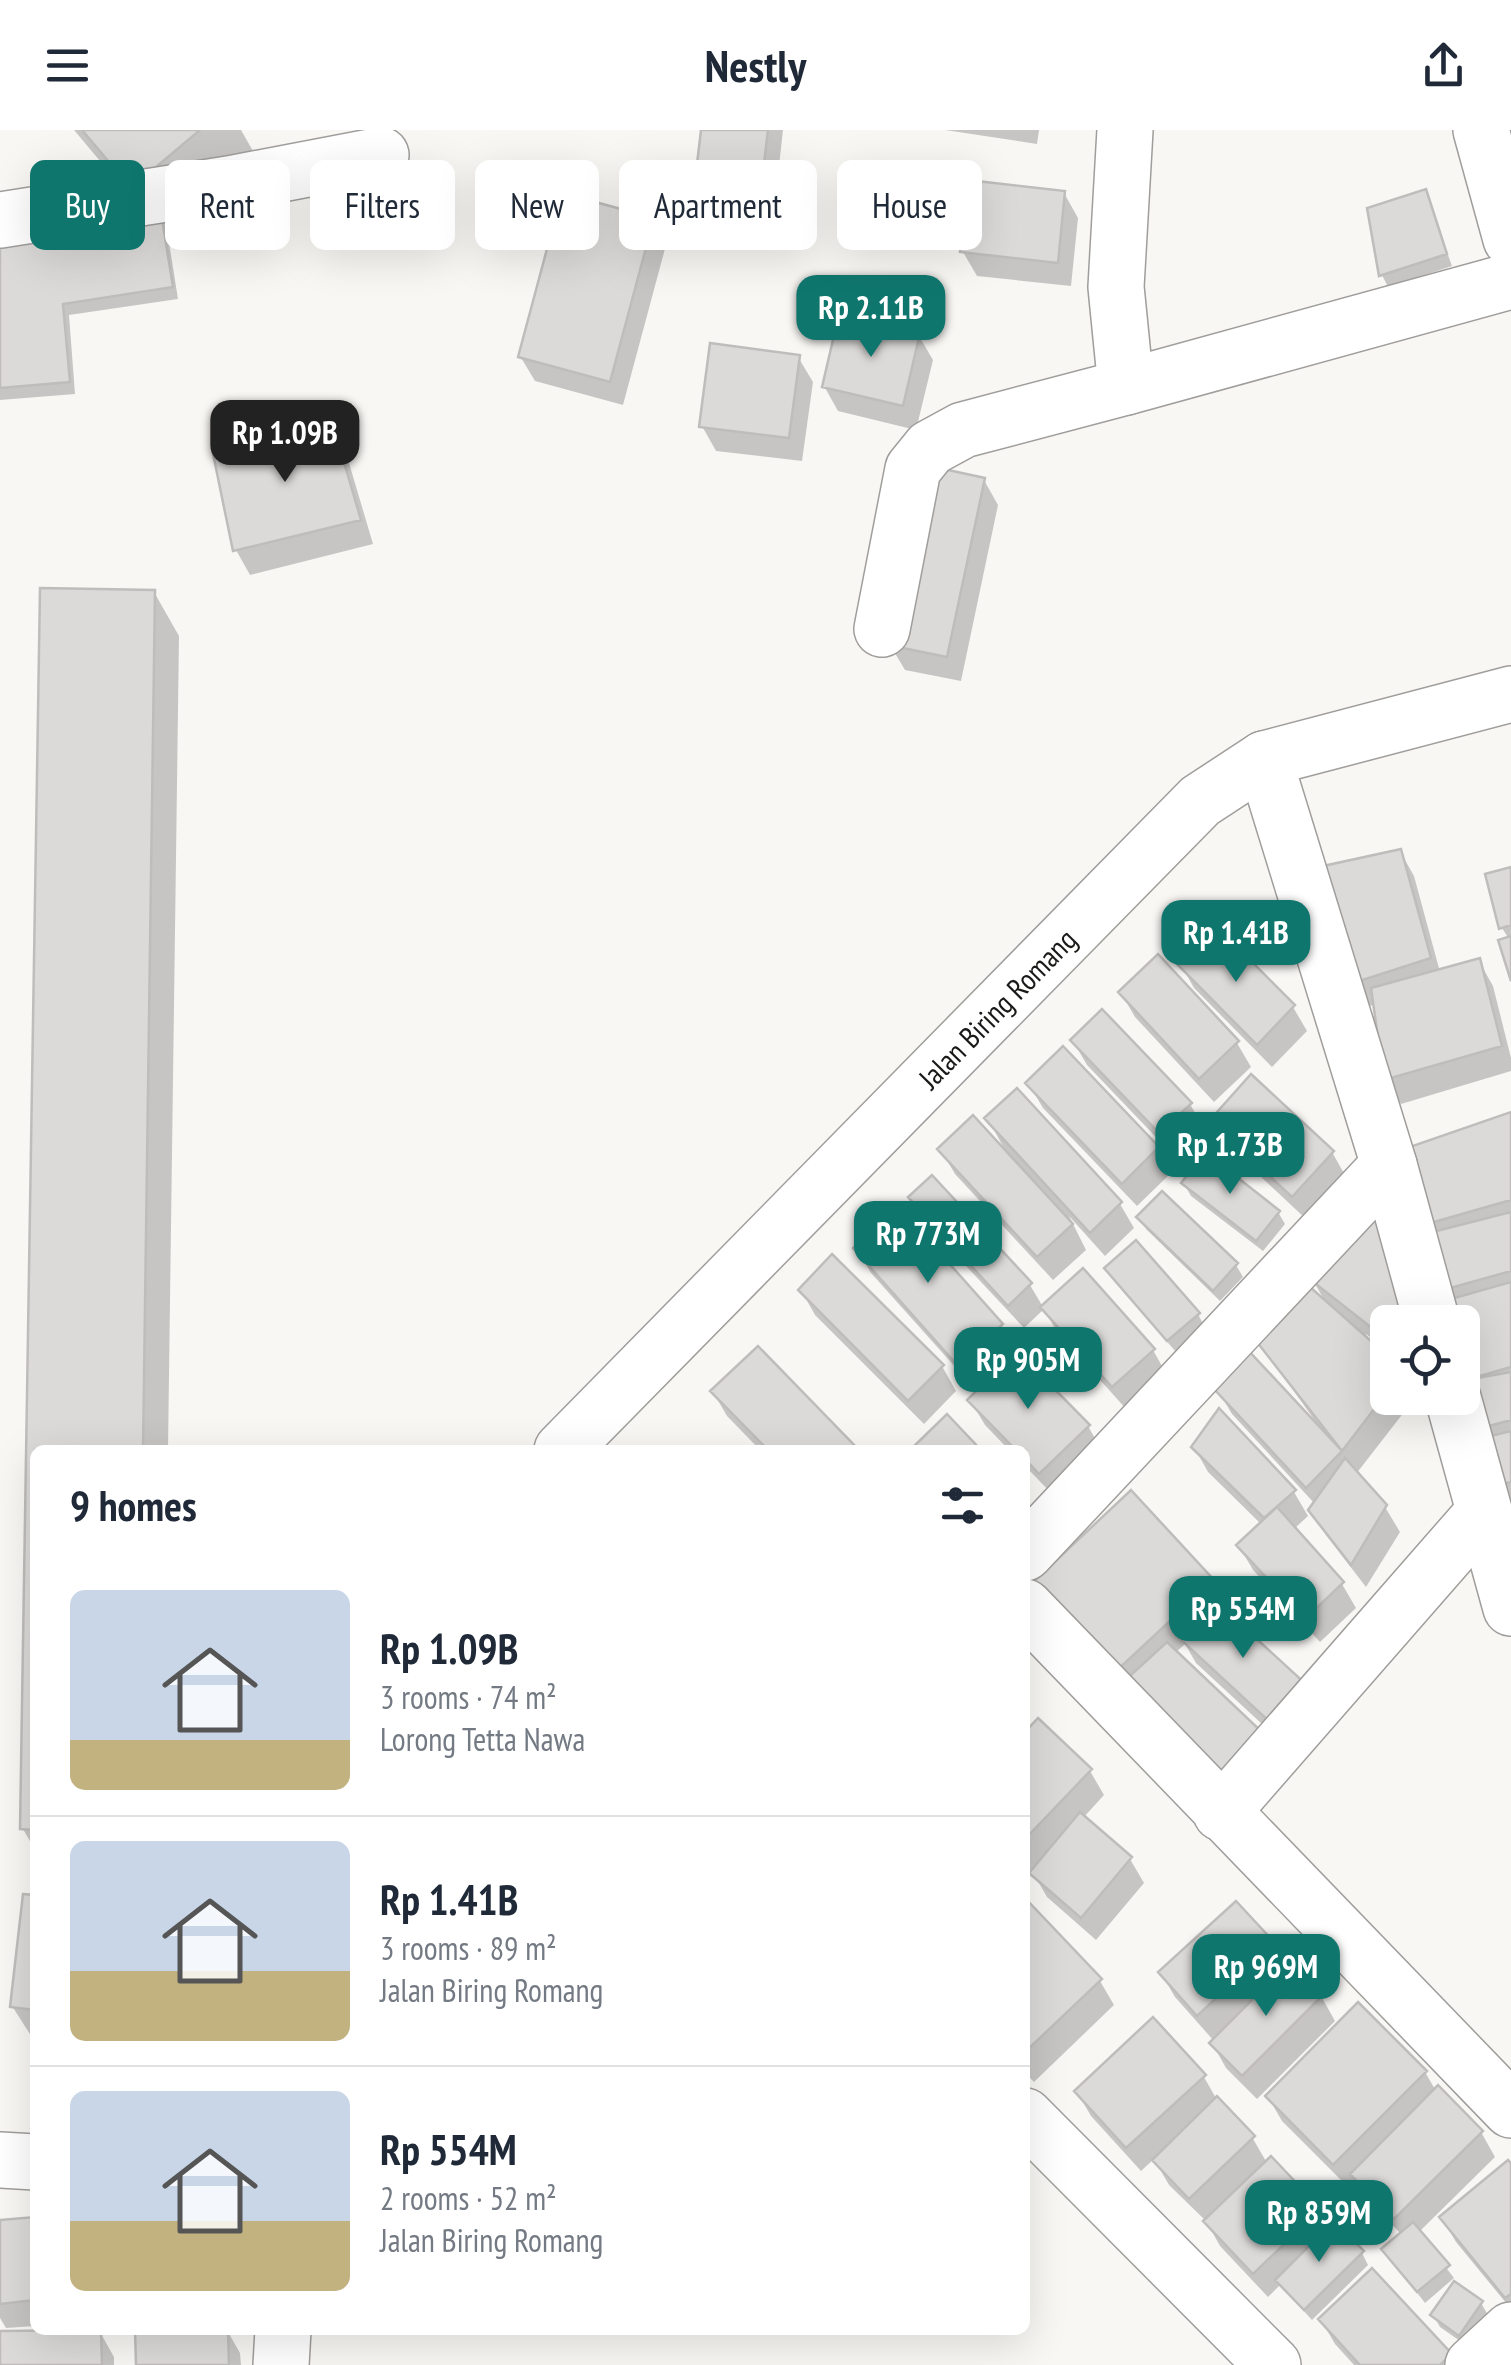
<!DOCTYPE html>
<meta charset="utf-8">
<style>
:root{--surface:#fff;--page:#f2f2f3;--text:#1f2937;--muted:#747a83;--line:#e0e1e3;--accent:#0f766e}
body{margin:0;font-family:"PT Sans Narrow",sans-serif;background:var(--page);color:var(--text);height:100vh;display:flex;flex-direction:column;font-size:38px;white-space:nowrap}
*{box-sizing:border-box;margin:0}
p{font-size:32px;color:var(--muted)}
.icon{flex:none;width:55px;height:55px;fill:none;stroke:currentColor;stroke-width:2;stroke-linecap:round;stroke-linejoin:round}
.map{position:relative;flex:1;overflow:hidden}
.drawer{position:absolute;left:30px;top:1315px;width:1000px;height:890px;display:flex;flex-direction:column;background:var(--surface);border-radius:15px;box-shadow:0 10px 40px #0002}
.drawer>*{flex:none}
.banner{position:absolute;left:30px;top:30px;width:1000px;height:90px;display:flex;gap:20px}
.fabs{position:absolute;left:1370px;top:1175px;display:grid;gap:20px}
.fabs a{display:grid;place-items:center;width:110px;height:110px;border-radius:15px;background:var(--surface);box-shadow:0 10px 40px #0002;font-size:50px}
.price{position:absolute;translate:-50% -85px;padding:0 22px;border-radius:20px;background:var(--accent);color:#fff;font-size:32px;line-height:65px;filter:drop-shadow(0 2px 5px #0008)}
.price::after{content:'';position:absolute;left:50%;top:60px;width:30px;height:22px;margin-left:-15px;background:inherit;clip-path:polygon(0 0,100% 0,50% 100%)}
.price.current{background:#222;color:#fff}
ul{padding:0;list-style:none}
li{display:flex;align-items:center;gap:30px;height:250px;padding:0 40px}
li+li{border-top:2px solid var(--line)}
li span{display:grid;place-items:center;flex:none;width:280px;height:200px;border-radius:15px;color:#555}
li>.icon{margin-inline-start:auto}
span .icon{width:120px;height:120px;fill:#fffc;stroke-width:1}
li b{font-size:42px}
h2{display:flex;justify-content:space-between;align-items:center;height:120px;padding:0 40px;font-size:42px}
.chip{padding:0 35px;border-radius:15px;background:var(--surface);box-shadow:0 10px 40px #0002;font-size:35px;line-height:90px}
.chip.current{background:var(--accent);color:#fff}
header{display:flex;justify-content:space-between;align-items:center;height:130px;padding:0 40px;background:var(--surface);font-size:45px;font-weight:700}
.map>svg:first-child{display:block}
</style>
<header><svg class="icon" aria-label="menu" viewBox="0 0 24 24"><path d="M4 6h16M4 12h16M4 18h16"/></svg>Nestly<svg class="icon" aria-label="share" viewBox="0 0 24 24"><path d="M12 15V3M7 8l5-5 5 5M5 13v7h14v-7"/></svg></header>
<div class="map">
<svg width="1511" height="2235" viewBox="0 0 1511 2235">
<rect width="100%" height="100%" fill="#f9f7f4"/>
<!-- shadow -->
<path fill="#0003" d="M 74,0 L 241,0 L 253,21 L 166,93 L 178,169 L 69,185 L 75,264 L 0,270 L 0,102 L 142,81 Z
M 703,0 L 783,0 L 772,99 L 710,92 L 696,67 Z
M 945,0 L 1039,0 L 1037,14 Z
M 1425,62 L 1452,136 L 1388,157 L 1382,145 L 1370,80 Z
M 1064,63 L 1078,88 L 1071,156 L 977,146 L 963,122 Z
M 652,90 L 666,115 L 623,275 L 535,251 L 520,226 Z
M 919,206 L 933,230 L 916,300 L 838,281 L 824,256 Z
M 798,227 L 813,252 L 802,331 L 716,321 L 702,296 Z
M 330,291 L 344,316 L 373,414 L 250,445 L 236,420 Z
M 984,350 L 998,375 L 961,551 L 905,540 L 890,515 Z
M 42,461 L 154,462 L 179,506 L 168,1320 L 35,1320 L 35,1720 L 23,1699 Z
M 1400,721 L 1414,746 L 1440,842 L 1479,831 L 1493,856 L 1511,928 L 1511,941 L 1401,974 L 1387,949 L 1376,874 L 1363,878 L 1349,854 Z
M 1511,740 L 1511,843 L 1509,809 L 1502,798 Z
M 1180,833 L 1293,877 L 1307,901 L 1272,937 L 1194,858 Z
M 1121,863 L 1237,913 L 1251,937 L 1214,972 L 1135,887 Z
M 1073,911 L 1190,974 L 1204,999 L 1174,1026 L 1087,935 Z
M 1028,953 L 1157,1018 L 1171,1043 L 1137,1076 L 1043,978 Z
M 1017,961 L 1120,1074 L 1134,1098 L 1105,1126 L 1069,1086 L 1086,1120 L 1053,1150 L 955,1044 L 941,1020 L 1006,1022 L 988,989 Z
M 1511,985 L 1511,1418 L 1480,1298 L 1462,1192 L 1452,1192 L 1423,1095 Z
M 1213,991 L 1332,1022 L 1346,1047 L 1307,1090 L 1227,1015 Z
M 932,1048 L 1030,1155 L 1043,1177 L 1153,1220 L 1167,1245 L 1127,1280 L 1057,1202 L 1044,1179 L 1024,1198 L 925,1092 L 911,1067 Z
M 1184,1054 L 1278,1082 L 1285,1094 L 1263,1121 L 1191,1066 Z
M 1162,1064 L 1236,1135 L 1243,1147 L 1220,1171 L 1146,1099 L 1139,1087 Z
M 1375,1083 L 1414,1192 L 1388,1192 L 1388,1221 L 1366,1204 L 1363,1208 L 1388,1229 L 1388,1268 L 1415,1268 L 1356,1344 L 1385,1377 L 1400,1402 L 1366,1457 L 1326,1405 L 1311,1380 L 1315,1374 L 1232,1284 L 1217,1259 L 1310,1290 L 1313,1288 L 1260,1213 L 1326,1173 L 1311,1147 Z
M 857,1119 L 1001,1196 L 1014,1221 L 1088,1296 L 1102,1321 L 1055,1367 L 1025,1336 L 1025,1320 L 1009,1320 L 985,1295 L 970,1270 L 1016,1226 L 1012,1223 L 974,1258 L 871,1143 Z
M 1114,1150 L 1198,1184 L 1204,1196 L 1176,1222 Z
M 801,1160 L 942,1236 L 956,1261 L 924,1294 L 815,1185 Z
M 713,1262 L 856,1320 L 760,1320 L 727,1286 Z
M 1194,1317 L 1294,1362 L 1308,1386 L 1294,1399 L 1342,1454 L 1356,1478 L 1320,1512 L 1253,1440 L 1239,1416 L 1262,1395 L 1208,1342 Z
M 1212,1451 L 1226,1476 L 1221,1480 L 1287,1617 L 1196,1533 L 1185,1514 L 1175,1523 L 1228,1678 L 1046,1482 Z
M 1025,1606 L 1090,1641 L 1104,1665 L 1083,1688 L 1130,1729 L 1144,1753 L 1096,1810 L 1047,1767 L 1032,1741 L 1028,1745 L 1025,1742 Z
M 35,1767 L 35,1912 L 12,1876 Z
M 1025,1771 L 1100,1851 L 1114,1875 L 1034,1952 L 1025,1943 Z
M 1273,1815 L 1286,1838 L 1321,1866 L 1335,1891 L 1257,1969 L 1226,1938 L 1212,1913 L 1214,1911 L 1175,1867 L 1161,1843 Z
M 1425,1942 L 1436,1961 L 1481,2002 L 1495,2027 L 1419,2102 L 1454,2148 L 1425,2173 L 1384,2120 L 1402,2105 L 1367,2069 L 1356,2050 L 1349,2058 L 1282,1991 L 1268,1967 Z
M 1204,1947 L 1217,1970 L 1252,2007 L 1267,2033 L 1319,2081 L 1329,2099 L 1362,2123 L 1368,2135 L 1312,2190 L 1280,2155 L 1268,2167 L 1220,2116 L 1206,2091 L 1169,2055 L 1154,2029 L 1141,2041 L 1091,1986 L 1077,1962 Z
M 1511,2037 L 1511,2179 L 1456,2112 L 1442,2088 Z
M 35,2090 L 35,2196 L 6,2198 L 0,2188 L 0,2093 Z
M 1372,2141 L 1455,2235 L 1354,2235 L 1335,2214 L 1321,2190 Z
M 1481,2173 L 1488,2185 L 1467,2216 L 1440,2197 L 1433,2185 Z
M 138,2200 L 227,2200 L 240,2223 L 241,2235 L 138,2235 Z
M 100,2202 L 114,2227 L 114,2235 L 0,2235 L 0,2204 Z"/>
<!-- building -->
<path fill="#dcdad8" stroke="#bfbdbb" stroke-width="2.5" d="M 82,0 L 200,0 L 131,58 Z
M 701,0 L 768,0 L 759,75 L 693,68 Z
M 968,50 L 1065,61 L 1058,133 L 960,122 Z
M 1426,59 L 1447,124 L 1379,146 L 1367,78 Z
M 562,63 L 654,88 L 610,252 L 518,227 Z
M 160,76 L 173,157 L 63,174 L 70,252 L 0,258 L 0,101 Z
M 839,184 L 920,203 L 903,276 L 822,257 Z
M 710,213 L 800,225 L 789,308 L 699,297 Z
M 331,288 L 361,390 L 233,421 L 212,319 Z
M 925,335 L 985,348 L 947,527 L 888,515 Z
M 40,458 L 155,460 L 143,1320 L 35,1320 L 35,1700 L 20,1699 Z
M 1401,719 L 1431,828 L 1347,855 L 1314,738 Z
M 1511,737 L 1511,795 L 1499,799 L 1485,744 Z
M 1215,795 L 1295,875 L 1257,915 L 1176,833 Z
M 1511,806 L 1511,851 L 1498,810 Z
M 1158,824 L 1239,911 L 1199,949 L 1118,862 Z
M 1480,828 L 1502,916 L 1384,950 L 1371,858 Z
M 1102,879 L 1192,973 L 1159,1003 L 1070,910 Z
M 1063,916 L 1159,1017 L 1122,1054 L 1025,953 Z
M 1251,944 L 1334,1021 L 1292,1067 L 1210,990 Z
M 1017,958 L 1122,1072 L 1090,1103 L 984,988 Z
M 1511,982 L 1511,1070 L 1420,1096 L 1401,1020 Z
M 973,985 L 1073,1094 L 1037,1127 L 937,1019 Z
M 1205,1022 L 1280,1081 L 1256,1111 L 1181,1053 Z
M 932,1045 L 1032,1153 L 1008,1176 L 908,1067 Z
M 1162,1061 L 1238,1133 L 1213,1161 L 1136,1087 Z
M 899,1077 L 1003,1194 L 958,1236 L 853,1118 Z
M 1376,1079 L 1405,1178 L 1377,1202 L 1307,1147 Z
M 1511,1082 L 1511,1141 L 1436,1162 L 1421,1105 Z
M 1136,1110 L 1200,1183 L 1167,1211 L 1104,1138 Z
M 832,1124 L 944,1235 L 908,1271 L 798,1160 Z
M 1083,1138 L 1155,1219 L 1112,1257 L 1040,1177 Z
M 1511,1152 L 1511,1237 L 1466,1250 L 1462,1237 L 1462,1192 L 1450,1192 L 1444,1171 Z
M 1310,1157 L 1388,1226 L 1388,1261 L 1342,1321 L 1257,1212 Z
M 758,1216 L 859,1320 L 768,1320 L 710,1261 Z
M 1247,1219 L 1342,1321 L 1306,1358 L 1214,1259 Z
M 1017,1221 L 1090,1295 L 1039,1344 L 1025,1329 L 1025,1320 L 1016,1320 L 967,1270 Z
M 1511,1242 L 1511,1290 L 1478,1299 L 1466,1250 Z
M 1219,1278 L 1296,1360 L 1264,1388 L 1191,1317 Z
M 947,1284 L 981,1320 L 910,1320 Z
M 1511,1301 L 1511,1352 L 1494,1356 L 1483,1308 Z
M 1345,1328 L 1387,1375 L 1351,1435 L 1308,1380 Z
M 1131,1360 L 1214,1450 L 1112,1545 L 1028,1457 Z
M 1277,1377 L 1344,1452 L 1305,1489 L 1236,1415 Z
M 1212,1468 L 1308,1556 L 1272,1594 L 1179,1508 Z
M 1167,1512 L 1263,1603 L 1212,1655 L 1121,1554 Z
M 1038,1588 L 1092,1639 L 1025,1709 L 1025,1602 Z
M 1080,1682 L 1132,1727 L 1081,1788 L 1029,1743 Z
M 23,1764 L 35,1765 L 35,1880 L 10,1877 Z
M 1025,1768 L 1102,1849 L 1025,1922 Z
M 1236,1771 L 1275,1813 L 1197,1886 L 1158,1842 Z
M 1290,1832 L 1323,1865 L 1242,1946 L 1209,1913 Z
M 1358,1872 L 1427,1941 L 1333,2035 L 1265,1966 Z
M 1153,1887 L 1206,1945 L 1126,2018 L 1074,1961 Z
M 1438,1955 L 1483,2001 L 1394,2089 L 1350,2044 Z
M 1217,1966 L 1255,2006 L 1189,2069 L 1152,2030 Z
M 1271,2026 L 1321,2079 L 1253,2144 L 1203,2091 Z
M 1508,2030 L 1511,2033 L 1511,2164 L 1505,2168 L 1439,2087 Z
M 35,2087 L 35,2170 L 0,2174 L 0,2090 Z
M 1334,2091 L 1364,2121 L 1304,2180 L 1275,2150 Z
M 1413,2092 L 1450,2135 L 1417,2162 L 1381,2119 Z
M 1372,2138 L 1452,2224 L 1440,2235 L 1360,2235 L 1318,2189 Z
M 1454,2151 L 1483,2171 L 1459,2206 L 1430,2185 Z
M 101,2200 L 102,2235 L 0,2235 L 0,2201 Z
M 135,2200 L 228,2200 L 229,2235 L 136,2235 Z"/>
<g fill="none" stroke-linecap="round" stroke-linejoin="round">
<!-- minor casing -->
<g stroke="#a09e9c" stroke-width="58">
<g id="minor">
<path d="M 1125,0 L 1116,157 L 1126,257 L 1511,151"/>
<path d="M 1481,0 L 1511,109"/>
<path d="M 0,90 L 229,54 L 381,25"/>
<path d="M 882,499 L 913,339 L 930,318 L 963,300 L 1126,257"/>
<path d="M 1264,629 L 1389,1035 L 1432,1192"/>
<path d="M 1453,1268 L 1511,1478"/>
<path id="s1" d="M 562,1320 L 1200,671 L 1264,629 L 1511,564"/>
<path d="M 1025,1423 L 1389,1035"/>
<path d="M 1025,1477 L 1511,1980"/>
<path d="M 1221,1683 L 1484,1382"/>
<path d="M 1025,1986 L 1273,2235"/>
<path d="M 0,2030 L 35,2032"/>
<path d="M 281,2235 L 283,2200"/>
<path d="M 1473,2235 L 1511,2200"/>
</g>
</g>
<!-- minor -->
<use href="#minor" stroke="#fff" stroke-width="55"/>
</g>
<g text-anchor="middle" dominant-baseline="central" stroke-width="10" stroke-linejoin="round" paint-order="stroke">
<!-- street labels -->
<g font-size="30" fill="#1a1918" stroke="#fff">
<text stroke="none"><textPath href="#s1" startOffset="620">Jalan Biring Romang</textPath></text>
</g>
</g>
</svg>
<div class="fabs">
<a><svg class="icon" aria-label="locate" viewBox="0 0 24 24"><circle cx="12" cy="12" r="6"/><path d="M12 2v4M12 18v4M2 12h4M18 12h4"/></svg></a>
</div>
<b class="price" style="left:871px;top:230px">Rp 2.11B</b>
<b class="price current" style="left:285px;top:355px">Rp 1.09B</b>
<b class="price" style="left:1236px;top:855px">Rp 1.41B</b>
<b class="price" style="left:1230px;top:1067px">Rp 1.73B</b>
<b class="price" style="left:928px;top:1156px">Rp 773M</b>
<b class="price" style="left:1028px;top:1282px">Rp 905M</b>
<b class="price" style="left:1243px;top:1531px">Rp 554M</b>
<b class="price" style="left:1266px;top:1889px">Rp 969M</b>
<b class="price" style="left:1319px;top:2135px">Rp 859M</b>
<div class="banner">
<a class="chip current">Buy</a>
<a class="chip">Rent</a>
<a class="chip">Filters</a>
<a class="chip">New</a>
<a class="chip">Apartment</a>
<a class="chip">House</a>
</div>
<section class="drawer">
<h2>9 homes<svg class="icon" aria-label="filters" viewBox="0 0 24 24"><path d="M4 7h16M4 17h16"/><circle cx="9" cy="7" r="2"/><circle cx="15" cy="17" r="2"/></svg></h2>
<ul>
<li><span style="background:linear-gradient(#c9d6e8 75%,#c2b280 0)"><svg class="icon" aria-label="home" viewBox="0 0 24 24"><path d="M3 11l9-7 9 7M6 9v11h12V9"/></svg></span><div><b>Rp 1.09B</b><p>3 rooms · 74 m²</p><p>Lorong Tetta Nawa</p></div></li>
<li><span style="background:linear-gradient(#c9d6e8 65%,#c2b280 0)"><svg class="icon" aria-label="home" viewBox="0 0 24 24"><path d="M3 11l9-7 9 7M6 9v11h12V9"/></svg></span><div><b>Rp 1.41B</b><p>3 rooms · 89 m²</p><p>Jalan Biring Romang</p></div></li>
<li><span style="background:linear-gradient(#c9d6e8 65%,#c2b280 0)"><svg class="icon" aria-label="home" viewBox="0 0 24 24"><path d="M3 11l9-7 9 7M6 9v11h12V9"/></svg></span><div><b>Rp 554M</b><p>2 rooms · 52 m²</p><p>Jalan Biring Romang</p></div></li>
</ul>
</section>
</div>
